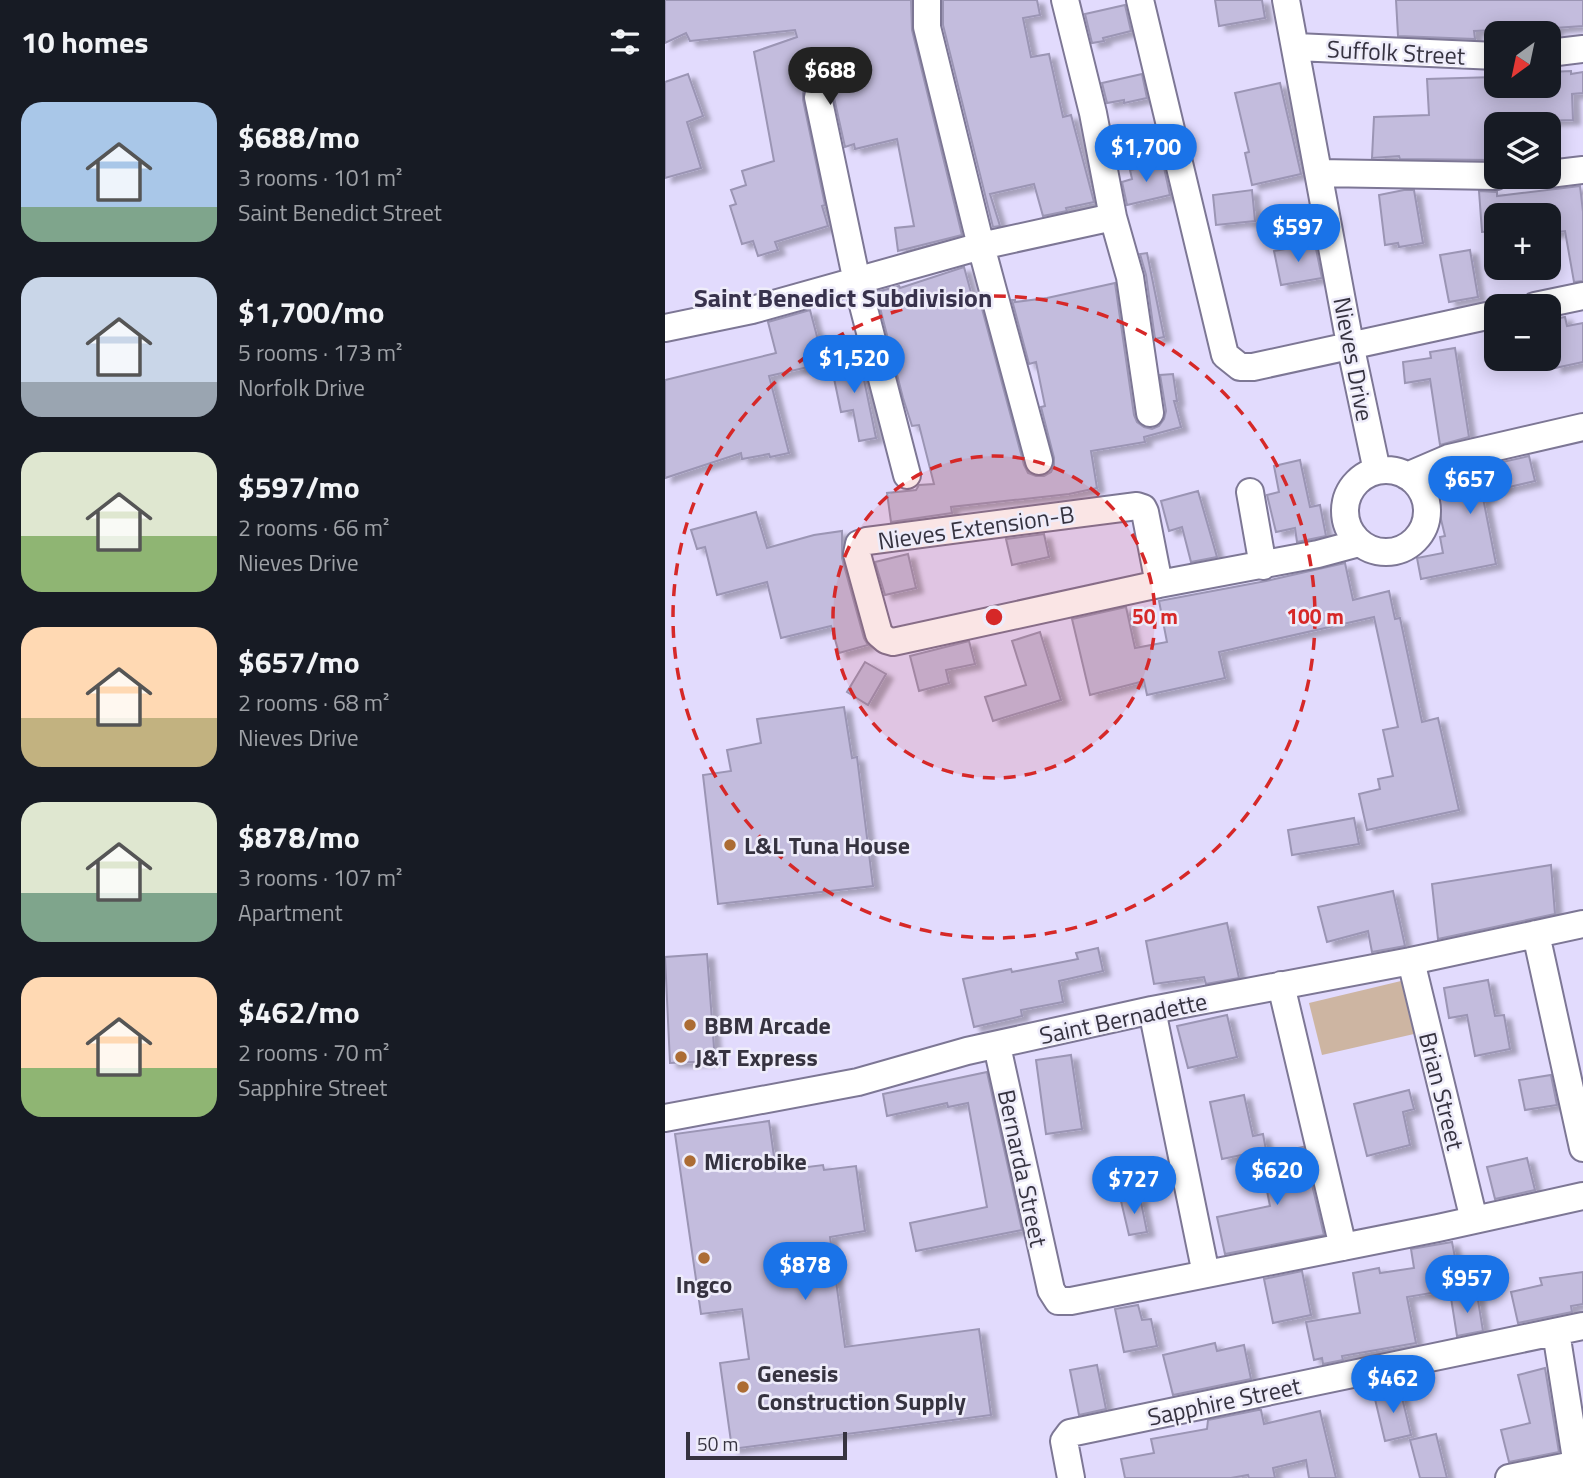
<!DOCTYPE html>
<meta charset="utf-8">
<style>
:root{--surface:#171b24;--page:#242831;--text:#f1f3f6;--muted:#9ea1a6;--accent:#1a73e8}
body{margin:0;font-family:"Titillium Web",sans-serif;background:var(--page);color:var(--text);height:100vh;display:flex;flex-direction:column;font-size:26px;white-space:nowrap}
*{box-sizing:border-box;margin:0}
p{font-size:23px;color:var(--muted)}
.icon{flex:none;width:38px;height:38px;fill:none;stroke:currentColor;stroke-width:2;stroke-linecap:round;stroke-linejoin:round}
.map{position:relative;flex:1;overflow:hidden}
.drawer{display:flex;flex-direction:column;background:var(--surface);width:665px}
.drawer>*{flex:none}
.needle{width:46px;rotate:213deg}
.fabs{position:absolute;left:819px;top:21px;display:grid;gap:14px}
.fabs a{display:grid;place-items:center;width:77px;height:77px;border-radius:14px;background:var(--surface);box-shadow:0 4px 18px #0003;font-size:35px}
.scale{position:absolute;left:21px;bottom:18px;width:161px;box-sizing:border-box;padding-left:7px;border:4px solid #363340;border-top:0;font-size:19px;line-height:24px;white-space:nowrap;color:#363340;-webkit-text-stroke:5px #eeecfa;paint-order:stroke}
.price{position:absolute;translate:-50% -60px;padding:0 16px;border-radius:24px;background:var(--accent);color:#fff;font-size:23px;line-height:46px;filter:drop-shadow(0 2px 4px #0008)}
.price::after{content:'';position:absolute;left:50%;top:42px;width:21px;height:16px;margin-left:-10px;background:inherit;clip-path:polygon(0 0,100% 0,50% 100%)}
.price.active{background:#222;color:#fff}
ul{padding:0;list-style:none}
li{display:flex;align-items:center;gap:21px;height:175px;padding:0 21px}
li span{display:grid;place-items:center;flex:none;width:196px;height:140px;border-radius:21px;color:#555}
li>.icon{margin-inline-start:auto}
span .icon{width:84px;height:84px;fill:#fffc;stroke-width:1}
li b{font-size:30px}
h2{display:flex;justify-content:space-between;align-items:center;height:84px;padding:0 21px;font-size:30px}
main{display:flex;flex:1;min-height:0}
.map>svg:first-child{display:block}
</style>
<main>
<section class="drawer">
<h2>10 homes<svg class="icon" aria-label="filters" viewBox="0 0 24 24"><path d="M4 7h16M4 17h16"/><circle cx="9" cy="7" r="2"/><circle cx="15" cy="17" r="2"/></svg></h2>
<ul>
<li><span style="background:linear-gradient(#a9c7e8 75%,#7fa58c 0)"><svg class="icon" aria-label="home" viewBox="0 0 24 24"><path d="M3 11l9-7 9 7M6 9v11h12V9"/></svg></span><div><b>$688/mo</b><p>3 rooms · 101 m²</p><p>Saint Benedict Street</p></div></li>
<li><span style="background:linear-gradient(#c9d6e8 75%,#9aa5b1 0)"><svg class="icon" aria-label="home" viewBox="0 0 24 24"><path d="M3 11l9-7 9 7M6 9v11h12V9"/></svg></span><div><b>$1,700/mo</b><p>5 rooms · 173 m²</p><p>Norfolk Drive</p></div></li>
<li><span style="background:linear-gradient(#dfe7d0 60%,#8fb573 0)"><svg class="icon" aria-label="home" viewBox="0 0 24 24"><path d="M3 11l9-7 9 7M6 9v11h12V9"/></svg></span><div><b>$597/mo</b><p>2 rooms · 66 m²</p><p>Nieves Drive</p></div></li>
<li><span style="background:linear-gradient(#ffd9b3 65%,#c2b280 0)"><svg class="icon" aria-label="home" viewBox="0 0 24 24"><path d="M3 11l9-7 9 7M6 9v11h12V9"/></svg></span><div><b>$657/mo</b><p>2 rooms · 68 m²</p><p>Nieves Drive</p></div></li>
<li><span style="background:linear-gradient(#dfe7d0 65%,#7fa58c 0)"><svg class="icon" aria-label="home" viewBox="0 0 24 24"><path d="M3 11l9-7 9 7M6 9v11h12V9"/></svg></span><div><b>$878/mo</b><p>3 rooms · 107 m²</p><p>Apartment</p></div></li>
<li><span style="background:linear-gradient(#ffd9b3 65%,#8fb573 0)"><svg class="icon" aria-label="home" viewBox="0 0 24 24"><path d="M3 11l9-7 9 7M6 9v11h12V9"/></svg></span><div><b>$462/mo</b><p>2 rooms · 70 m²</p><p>Sapphire Street</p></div></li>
</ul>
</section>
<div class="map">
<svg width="918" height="1478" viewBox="0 0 918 1478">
<defs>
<filter id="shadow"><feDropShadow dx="7" dy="4.5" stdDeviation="2" flood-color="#0004"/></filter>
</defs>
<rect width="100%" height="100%" fill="#e2dbfd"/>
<!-- green -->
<path fill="#cdb5a2" d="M 736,981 L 749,1034 L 657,1055 L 644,1003 Z"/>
<!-- building -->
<path fill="#c3bcdd" stroke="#9b95b4" stroke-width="2" filter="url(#shadow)" d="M 0,0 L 246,0 L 247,30 L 297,235 L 233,251 L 230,228 L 249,226 L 232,139 L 190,149 L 189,144 L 180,147 L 168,93 L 165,87 L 159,82 L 150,82 L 142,86 L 138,93 L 138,100 L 160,205 L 157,206 L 163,226 L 110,242 L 113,250 L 93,256 L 88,241 L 77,244 L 65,206 L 71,204 L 66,190 L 81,185 L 77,171 L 109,161 L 89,52 L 132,37 L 130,30 L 25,41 L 21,33 L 0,43 Z
M 278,0 L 372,0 L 375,15 L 358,18 L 366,57 L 384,54 L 398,117 L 406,115 L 429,202 L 401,208 L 402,211 L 378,216 L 369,184 L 325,194 L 335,226 L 328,227 L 278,25 Z
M 550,0 L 597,0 L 600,18 L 554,26 Z
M 731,0 L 918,0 L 918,26 L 890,28 L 890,32 L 864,33 L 855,33 L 855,29 L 809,31 L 810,39 L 733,36 Z
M 460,5 L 466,31 L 438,38 L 439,41 L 427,43 L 420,14 Z
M 906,71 L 906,74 L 918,72 L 918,93 L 907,94 L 908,120 L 874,121 L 874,124 L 828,124 L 829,160 L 735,159 L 734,156 L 707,158 L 709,117 L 764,115 L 762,79 L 830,77 L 831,86 L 884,86 L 884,72 Z
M 23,74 L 38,116 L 22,122 L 36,168 L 0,178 L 0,82 Z
M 477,74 L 482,98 L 459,103 L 459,100 L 442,103 L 437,83 Z
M 615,83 L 636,174 L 587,185 L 580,153 L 584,152 L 570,93 Z
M 498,163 L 505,195 L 462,205 L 457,182 L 467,179 L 465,170 Z
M 915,186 L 918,212 L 918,281 L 909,282 L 900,231 L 884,233 L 884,215 L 831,215 L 831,231 L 817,232 L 814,191 L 832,192 L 832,196 Z
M 587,190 L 590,221 L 551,225 L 548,195 Z
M 739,190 L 749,190 L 758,243 L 734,247 L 733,243 L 720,245 L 714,195 Z
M 650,244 L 657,278 L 616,285 L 609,251 Z
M 805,250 L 813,297 L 784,302 L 775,255 Z
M 482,253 L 499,337 L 490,339 L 481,275 L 475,254 Z
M 299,267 L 310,307 L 316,305 L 359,465 L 363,473 L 371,476 L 379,476 L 386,472 L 389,466 L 389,458 L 376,407 L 380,406 L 371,362 L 364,364 L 347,300 L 350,300 L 350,302 L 382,298 L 450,283 L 469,415 L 472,422 L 479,427 L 487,429 L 494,426 L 499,419 L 501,411 L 495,375 L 508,374 L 512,401 L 509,401 L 516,427 L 479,437 L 480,442 L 426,451 L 432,488 L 404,494 L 286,507 L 287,513 L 226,522 L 222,493 L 251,490 L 254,485 L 269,484 L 254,425 L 247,426 L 238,398 L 211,292 L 234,286 L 235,288 Z
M 145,310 L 154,344 L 176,342 L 178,359 L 104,376 L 124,453 L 105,457 L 104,454 L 77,459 L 76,453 L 0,478 L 0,380 L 111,353 L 103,322 Z
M 900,317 L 902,326 L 918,323 L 918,362 L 890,368 L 884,339 L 884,320 Z
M 790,348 L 804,437 L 775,445 L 765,379 L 740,383 L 738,362 L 766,358 L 765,352 Z
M 189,355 L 195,370 L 197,370 L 211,438 L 194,441 L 188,410 L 176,412 L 166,364 Z
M 864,456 L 870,481 L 823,492 L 824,497 L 818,498 L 831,564 L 756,579 L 752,558 L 778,553 L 775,537 L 780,536 L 767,482 L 789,473 Z
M 635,460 L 645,507 L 655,505 L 661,536 L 632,542 L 630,528 L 611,532 L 602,495 L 614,492 L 609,466 Z
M 533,491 L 552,557 L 526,562 L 517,527 L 504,531 L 496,501 Z
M 91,512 L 102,548 L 149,535 L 177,531 L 177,558 L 199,638 L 203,645 L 174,653 L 166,626 L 116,638 L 102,582 L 52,595 L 40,547 L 32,549 L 26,530 Z
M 379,534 L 384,557 L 347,565 L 341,539 Z
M 243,554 L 251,588 L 220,595 L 210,562 Z
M 680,563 L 688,600 L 724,591 L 730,619 L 735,618 L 757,722 L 773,718 L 794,810 L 702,830 L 694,794 L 715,789 L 713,779 L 728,776 L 718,730 L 733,727 L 709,617 L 554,652 L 560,678 L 482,695 L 479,681 L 425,695 L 407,619 L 461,607 L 470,648 L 502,642 L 494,601 L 601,581 Z
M 375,632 L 396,700 L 328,721 L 320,697 L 361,685 L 347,641 Z
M 304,641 L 310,664 L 281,670 L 284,683 L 254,691 L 245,656 Z
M 200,662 L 221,674 L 203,705 L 182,692 Z
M 179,707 L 187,758 L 192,757 L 208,886 L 53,904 L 38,775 L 66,771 L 62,750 L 96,743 L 92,719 Z
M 689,818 L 694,844 L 627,855 L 623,830 Z
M 886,865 L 890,914 L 773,939 L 767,884 Z
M 728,891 L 740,946 L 707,952 L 703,931 L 662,942 L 653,907 Z
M 562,923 L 574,978 L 541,984 L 539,977 L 489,984 L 481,941 Z
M 433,948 L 438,971 L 394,981 L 398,1002 L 356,1010 L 357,1016 L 309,1027 L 298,979 L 346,969 L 347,972 L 413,959 L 411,953 Z
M 42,954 L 50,1061 L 5,1063 L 0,957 Z
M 823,980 L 830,1016 L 839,1015 L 845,1049 L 810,1056 L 802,1015 L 784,1018 L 779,988 Z
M 562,1015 L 572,1057 L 523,1068 L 512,1026 Z
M 406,1055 L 417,1129 L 381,1134 L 371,1060 Z
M 322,1072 L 357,1230 L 251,1251 L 245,1223 L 322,1207 L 303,1103 L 283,1107 L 282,1103 L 222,1116 L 218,1094 Z
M 886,1075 L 892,1105 L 860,1110 L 854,1080 Z
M 744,1090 L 749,1109 L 738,1112 L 745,1145 L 702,1156 L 689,1104 Z
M 579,1095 L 588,1136 L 598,1134 L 601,1150 L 557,1159 L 545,1102 Z
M 104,1121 L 111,1171 L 158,1165 L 159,1170 L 191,1166 L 200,1231 L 165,1237 L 180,1347 L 314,1329 L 326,1415 L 67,1449 L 55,1363 L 84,1359 L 77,1309 L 36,1314 L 10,1134 Z
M 638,1147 L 659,1235 L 560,1254 L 552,1217 L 605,1206 L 595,1156 Z
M 862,1158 L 870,1190 L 830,1199 L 822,1167 Z
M 475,1197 L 482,1232 L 464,1235 L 456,1201 Z
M 787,1242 L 796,1288 L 742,1297 L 751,1343 L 677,1356 L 678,1360 L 658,1364 L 657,1358 L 649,1360 L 641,1322 L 695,1313 L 688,1273 L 714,1268 L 715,1273 L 749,1268 L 746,1249 Z
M 637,1271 L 646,1315 L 608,1323 L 599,1279 Z
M 918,1272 L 918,1304 L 906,1306 L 907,1312 L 853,1323 L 846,1292 L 877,1285 L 875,1278 Z
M 812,1294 L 818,1331 L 792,1336 L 786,1298 Z
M 473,1305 L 477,1320 L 486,1319 L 492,1346 L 459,1352 L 450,1309 Z
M 550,1343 L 552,1351 L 579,1345 L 586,1379 L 508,1395 L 498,1355 Z
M 432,1365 L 441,1409 L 414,1415 L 405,1370 Z
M 880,1368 L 894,1452 L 844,1462 L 836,1430 L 865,1423 L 853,1375 Z
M 735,1389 L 746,1435 L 720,1441 L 709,1395 Z
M 593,1410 L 596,1410 L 599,1424 L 655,1411 L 671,1478 L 644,1478 L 641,1460 L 608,1468 L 610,1478 L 584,1478 L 583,1475 L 566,1478 L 460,1478 L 456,1459 L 489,1453 L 486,1439 L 542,1429 L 543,1420 Z
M 771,1434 L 782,1478 L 755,1478 L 745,1440 Z"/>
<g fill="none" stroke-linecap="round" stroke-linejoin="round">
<!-- minor casing -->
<g stroke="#7d7795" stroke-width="30">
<path id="minor" d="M 262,0 L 262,27 L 316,246 L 374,461
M 400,0 L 428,113 L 448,217 L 465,277 L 485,413
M 475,0 L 560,355 L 575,367 L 588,367 L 831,314
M 621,0 L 685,344 L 712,471
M 631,47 L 831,56
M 884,53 L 918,49
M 153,97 L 192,282 L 242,475
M 654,173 L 831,176
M 884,174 L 918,170
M 870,306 L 918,296
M 0,328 L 87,310 L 316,246 L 448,217
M680 511a41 41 0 1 1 82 0a41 41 0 1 1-82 0Z
M 742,476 L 784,458 L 918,427
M 585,492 L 598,566
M 494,584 L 480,512 L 478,508 L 472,506 L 202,541 L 194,544 L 192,554 L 214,634 L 221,640 L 228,642 L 494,584 L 653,554 L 694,543
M 871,934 L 918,1148
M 746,961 L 809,1220
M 616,985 L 678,1247
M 487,1010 L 541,1274
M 332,1046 L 386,1290 L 393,1301 L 406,1301 L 773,1228 L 918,1196
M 0,1118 L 193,1082 L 302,1051 L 487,1010 L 746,961 L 918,924
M 891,1332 L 914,1478
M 406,1478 L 399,1441 L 405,1433 L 918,1326
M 844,1478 L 918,1463"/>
</g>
<!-- minor -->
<use href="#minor" stroke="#fff" stroke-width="26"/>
</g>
<!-- distance rings -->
<circle cx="329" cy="617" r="161" fill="#d62828" fill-opacity=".12"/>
<g fill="none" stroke="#d62828" stroke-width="3.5" stroke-dasharray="12 9">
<circle cx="329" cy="617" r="161"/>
<circle cx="329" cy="617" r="321"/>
</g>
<!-- markers -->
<g fill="#ac6c34" stroke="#eeecfa" stroke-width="2.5">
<circle cx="65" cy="845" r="7"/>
<circle cx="25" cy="1025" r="7"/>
<circle cx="16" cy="1057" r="7"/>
<circle cx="25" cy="1161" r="7"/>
<circle cx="39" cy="1258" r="7"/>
<circle cx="78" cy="1387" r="7"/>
</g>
<g text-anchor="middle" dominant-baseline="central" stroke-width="5" stroke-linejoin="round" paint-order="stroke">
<!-- street labels -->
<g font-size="24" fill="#363340" stroke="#eeecfa">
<text transform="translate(731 52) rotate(3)">Suffolk Street</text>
<text transform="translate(689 359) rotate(79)">Nieves Drive</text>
<text transform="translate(311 527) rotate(-8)">Nieves Extension-B</text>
<text transform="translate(458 1018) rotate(-12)">Saint Bernadette</text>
<text transform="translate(777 1091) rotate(76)">Brian Street</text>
<text transform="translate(358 1168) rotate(78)">Bernarda Street</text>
<text transform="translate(559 1401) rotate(-12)">Sapphire Street</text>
</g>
<!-- poi labels -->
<g font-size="24" font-weight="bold" fill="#363340" stroke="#eeecfa" text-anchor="start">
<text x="79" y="845">L&amp;L Tuna House</text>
<text x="39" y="1025">BBM Arcade</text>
<text x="30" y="1057">J&amp;T Express</text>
<text x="39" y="1161">Microbike</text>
<text x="39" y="1284" text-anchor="middle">Ingco</text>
<text x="92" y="1373">Genesis<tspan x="92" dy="28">Construction Supply</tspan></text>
</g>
<!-- neighbourhood labels -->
<g font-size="26" font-weight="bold" fill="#38324c" stroke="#eeecfa">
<text x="178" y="297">Saint Benedict Subdivision</text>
</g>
</g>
<circle cx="329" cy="617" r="10" fill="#d62828" stroke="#eeecfa" stroke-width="3.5"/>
<g font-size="21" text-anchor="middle" font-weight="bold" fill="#d62828" stroke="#eeecfa" stroke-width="5" stroke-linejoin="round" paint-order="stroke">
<text x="490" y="624">50 m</text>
<text x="650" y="624">100 m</text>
</g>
</svg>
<div class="fabs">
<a><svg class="needle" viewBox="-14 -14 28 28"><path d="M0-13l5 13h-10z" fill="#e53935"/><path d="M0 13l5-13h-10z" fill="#9ea1a6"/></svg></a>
<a><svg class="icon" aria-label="layers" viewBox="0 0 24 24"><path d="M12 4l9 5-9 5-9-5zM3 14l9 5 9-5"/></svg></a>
<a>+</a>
<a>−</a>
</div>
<div class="scale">50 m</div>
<b class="price active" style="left:165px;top:107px">$688</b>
<b class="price" style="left:481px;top:184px">$1,700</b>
<b class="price" style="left:633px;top:264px">$597</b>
<b class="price" style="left:189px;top:395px">$1,520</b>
<b class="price" style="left:805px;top:516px">$657</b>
<b class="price" style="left:612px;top:1207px">$620</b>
<b class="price" style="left:469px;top:1216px">$727</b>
<b class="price" style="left:140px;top:1302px">$878</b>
<b class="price" style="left:802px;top:1315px">$957</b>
<b class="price" style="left:728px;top:1415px">$462</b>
</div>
</main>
